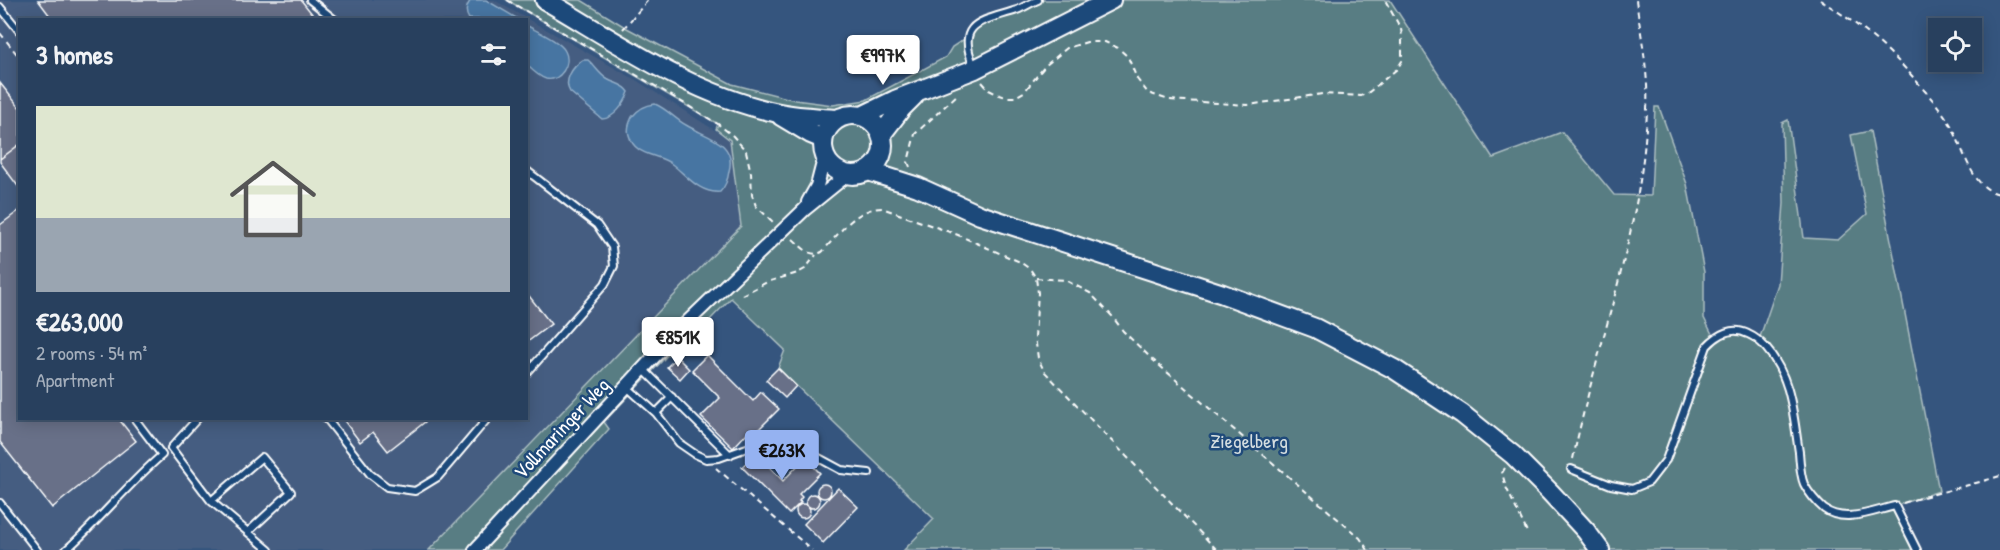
<!DOCTYPE html>
<meta charset="utf-8">
<style>
:root{--surface:#28405e;--page:#304764;--text:#f1f3f6;--muted:#a5afbc;--line:#445973;--accent:#95b2f1}
body{margin:0;font-family:"Patrick Hand",sans-serif;background:var(--page);color:var(--text);height:100vh;display:flex;flex-direction:column;font-size:22px;white-space:nowrap}
*{box-sizing:border-box;margin:0}
p{font-size:20px;color:var(--muted)}
.icon{flex:none;width:33px;height:33px;fill:none;stroke:currentColor;stroke-width:2;stroke-linecap:round;stroke-linejoin:round}
.map{position:relative;flex:1;overflow:hidden}
.side{position:absolute;left:18px;top:18px;width:510px;height:402px;display:flex;flex-direction:column;background:var(--surface);border-radius:0px;box-shadow:0 3px 15px #0003,0 0 0 2px var(--line)}
.side>*{flex:none}
.tools{position:absolute;left:1928px;top:18px;display:grid;gap:12px}
.tools a{display:grid;place-items:center;width:54px;height:54px;border-radius:0px;background:var(--surface);box-shadow:0 3px 15px #0003,0 0 0 2px var(--line);font-size:30px}
.price{position:absolute;translate:-50% -51px;padding:0 14px;border-radius:6px;background:#fff;color:#222;font-size:20px;line-height:39px;filter:drop-shadow(0 2px 3px #0008)}
.price::after{content:'';position:absolute;left:50%;top:36px;width:18px;height:14px;margin-left:-9px;background:inherit;clip-path:polygon(0 0,100% 0,50% 100%)}
.price.current{background:var(--accent);color:#111}
ul{padding:0;list-style:none}
li{display:grid;align-content:center;gap:12px;height:318px;padding:0 18px}
li span{display:grid;place-items:center;height:186px;border-radius:0px;color:#555}
li>.icon{margin-inline-start:auto}
span .icon{width:108px;height:108px;fill:#fffc;stroke-width:1}
li b{font-size:26px}
h2{display:flex;justify-content:space-between;align-items:center;height:72px;padding:0 18px;font-size:26px}
.map>svg:first-child{display:block}
</style>
<div class="map">
<svg width="2000" height="550" viewBox="0 0 2000 550">
<rect width="100%" height="100%" fill="#35557e"/>
<filter id="ink" filterUnits="userSpaceOnUse"><feTurbulence type="fractalNoise" baseFrequency=".0167" numOctaves="2"/><feDisplacementMap in="SourceGraphic" scale="12" xChannelSelector="R" yChannelSelector="G"/><feConvolveMatrix kernelMatrix="1 2 1 2 8 2 1 2 1" color-interpolation-filters="sRGB"/></filter>
<g filter="url(#ink)">
<!-- built -->
<path fill="#445d81" fill-rule="evenodd" d="M 0,0 L 494,0 L 636,80 L 730,140 L 741,226 L 553,424 L 430,550 L 0,550 ZM 20,20 L 526,20 L 526,418 L 20,418 Z"/>
<!-- green -->
<path fill="#587d83" stroke="#acbec1" stroke-width="1.5" d="M 507,0 L 581,0 L 625,27 L 732,84 L 795,100 L 833,105 L 866,100 L 946,57 L 952,47 L 969,36 L 972,28 L 1038,0 L 1390,0 L 1493,158 L 1562,132 L 1614,195 L 1651,196 L 1655,107 L 1659,107 L 1687,184 L 1704,272 L 1704,318 L 1714,338 L 1732,331 L 1759,340 L 1778,284 L 1784,203 L 1782,123 L 1788,120 L 1804,238 L 1838,240 L 1867,214 L 1851,135 L 1870,131 C 1894,251 1915,371 1939,491 L 1895,506 L 1916,550 L 904,550 L 934,519 L 778,368 L 785,350 L 731,298 L 705,325 L 700,321 L 604,422 L 609,429 L 500,550 L 429,550 L 741,226 L 730,140 L 716,129 L 718,124 Z"/>
<!-- water -->
<path fill="#4675a2" stroke="#90acc7" stroke-width="1.5" d="M 471,0 L 486,0 L 518,19 L 469,19 C 465,13 466,6 471,0 Z
M 526,25 C 536,31 560,41 565,51 C 572,64 560,82 546,79 C 539,77 532,70 527,65 Z
M 583,60 L 588,60 C 595,66 599,74 607,79 C 615,84 624,84 629,92 C 625,103 614,119 602,119 L 570,92 C 563,81 572,67 583,60 Z
M 655,104 C 667,109 675,119 686,125 C 706,137 737,142 729,171 C 728,179 725,187 720,192 C 700,194 687,176 673,165 C 659,153 635,158 629,135 C 627,129 629,123 632,117 C 638,109 645,105 655,104 Z"/>
<!-- building -->
<path fill="#677088" stroke="#fff" stroke-width="1.5" d="M 38,0 L 301,0 L 317,20 L 53,20 Z
M 0,83 L 20,108 L 20,144 L 0,159 Z
M 20,144 L 20,189 L 0,162 L 0,159 Z
M 20,210 L 20,418 L 118,418 L 136,441 L 52,508 L 0,442 L 0,225 Z
M 526,292 L 551,324 L 526,343 Z
M 707,355 L 753,401 L 761,392 L 779,409 L 751,437 L 747,433 L 733,448 L 701,417 L 720,398 L 692,370 Z
M 677,357 L 689,369 L 680,379 L 667,367 Z
M 778,368 L 796,386 L 785,398 L 766,380 Z
M 342,418 L 430,418 L 388,451 L 373,432 L 360,442 Z
M 756,453 L 783,481 L 805,458 L 820,473 L 799,494 L 802,497 L 799,501 L 801,502 L 789,514 L 742,467 Z
M817 491a7 7 0 1 1 14 0a7 7 0 1 1-14 0Z
M 838,488 L 858,507 L 823,543 L 804,524 Z
M806 501a7 7 0 1 1 14 0a7 7 0 1 1-14 0Z
M796 511a7 7 0 1 1 14 0a7 7 0 1 1-14 0Z"/>
<g fill="none" stroke-linecap="round" stroke-linejoin="round">
<!-- lane casing -->
<g stroke="#fff" stroke-width="10">
<path id="lane" d="M 310,0 L 335,20
M 0,7 L 20,32
M 974,66 C 954,21 984,21 1017,10 C 1024,7 1031,3 1038,0
M 526,170 L 597,225 L 612,247 L 614,266 L 605,284 L 526,374
M 643,369 L 730,455
M 627,387 L 656,413 L 679,443 L 695,454 L 706,459 L 719,458 L 758,444 L 783,445 L 815,456 L 841,470 L 869,473
M 656,413 L 672,397
M 198,418 L 171,448 L 211,501 L 269,550
M 326,418 L 370,474 L 387,487 L 415,491 L 438,477 L 488,418
M 1571,469 L 1611,485 L 1632,489 L 1649,482 L 1666,460 L 1707,346 C 1718,334 1733,326 1748,334 C 1755,337 1761,342 1766,348 C 1792,378 1793,415 1799,452 C 1800,462 1800,475 1804,484 C 1808,492 1817,503 1824,509 C 1844,524 1873,511 1895,506 L 1917,550
M 211,501 L 262,457 L 291,492 L 248,532
M 0,503 L 37,550
M 66,550 C 100,520 128,484 162,455 L 134,418"/>
</g>
<!-- street casing -->
<g stroke="#fff" stroke-width="16">
<path id="street" d="M 808,202 L 817,186 L 825,155
M 475,550 L 678,331 L 805,209 L 847,175"/>
</g>
<!-- secondary casing -->
<g stroke="#fff" stroke-width="22">
<path id="secondary" d="M 545,0 C 617,42 691,94 774,112 C 794,117 816,117 837,119
M823 145a30 30 0 1 1 60 0a30 30 0 1 1-60 0Z
M 781,116 L 811,134 L 823,139
M 862,116 L 895,100 L 975,69 L 1111,0
M 881,135 L 901,109 L 914,96
M 868,171 L 918,187 L 980,215 L 1223,294 L 1315,328 L 1394,369 L 1462,414 L 1513,455 L 1550,492 L 1586,531 L 1600,550"/>
</g>
<!-- path -->
<path stroke="#fff" stroke-width="2" stroke-dasharray="6 4.5" stroke-linecap="butt" d="M 507,0 L 657,87 L 718,124 L 733,136 L 746,151 L 751,173 L 752,195 L 756,206 L 773,222
M 1820,0 C 1863,27 1892,51 1924,90 C 1933,100 1942,111 1949,122 C 1964,146 1969,188 2000,194
M 623,29 L 648,0
M 0,33 L 20,58
M 982,82 L 989,90 L 997,94 L 1006,97 L 1015,97 L 1024,92 L 1045,66 L 1067,48 L 1087,42 L 1105,42 L 1118,48 L 1128,57 L 1137,79 L 1148,93 L 1169,100 L 1248,105 L 1322,94 L 1361,96 L 1369,92 L 1397,69 L 1402,61 L 1402,36 L 1401,29 L 1385,0
M 910,167 L 908,162 L 915,134 L 958,94
M 793,239 C 802,247 810,258 822,252 C 839,234 855,208 882,208 L 958,235 L 1020,262 L 1030,269 L 1036,278 L 1038,293 L 1035,337 L 1038,358 L 1044,371 L 1217,550
M 1036,278 L 1065,280 L 1090,293 L 1112,316 L 1123,331 L 1153,360 L 1360,538 L 1368,550
M 742,295 L 767,282 L 798,273 L 805,269 L 816,255
M 1573,459 C 1597,342 1643,229 1647,109 C 1649,73 1641,36 1636,0
M 716,468 L 812,550
M 1505,468 L 1502,473 L 1506,487 L 1528,534
M 1903,503 C 1935,493 1968,486 2000,476"/>
<!-- lane -->
<use href="#lane" stroke="#1f4a7a" stroke-width="6"/>
<!-- street -->
<use href="#street" stroke="#1f4a7a" stroke-width="12"/>
<!-- secondary -->
<use href="#secondary" stroke="#1f4a7a" stroke-width="18"/>
</g>
</g>
<g text-anchor="middle" dominant-baseline="central" stroke-width="5" stroke-linejoin="round" paint-order="stroke">
<!-- street labels -->
<g font-size="20" fill="#fff" stroke="#1f4a7a">
<text transform="translate(561 428) rotate(-47)">Vollmaringer Weg</text>
</g>
<!-- park labels -->
<g font-size="20" fill="#d5dee0" stroke="#1f4a7a">
<text x="1249" y="440">Ziegelberg</text>
</g>
</g>
</svg>
<div class="tools">
<a><svg class="icon" aria-label="locate" viewBox="0 0 24 24"><circle cx="12" cy="12" r="6"/><path d="M12 2v4M12 18v4M2 12h4M18 12h4"/></svg></a>
</div>
<b class="price" style="left:883px;top:86px">€997K</b>
<b class="price" style="left:678px;top:368px">€851K</b>
<b class="price current" style="left:782px;top:481px">€263K</b>
<section class="side">
<h2>3 homes<svg class="icon" aria-label="filters" viewBox="0 0 24 24"><path d="M4 7h16M4 17h16"/><circle cx="9" cy="7" r="2"/><circle cx="15" cy="17" r="2"/></svg></h2>
<ul>
<li><span style="background:linear-gradient(#dfe7d0 60%,#9aa5b1 0)"><svg class="icon" aria-label="home" viewBox="0 0 24 24"><path d="M3 11l9-7 9 7M6 9v11h12V9"/></svg></span><div><b>€263,000</b><p>2 rooms · 54 m²</p><p>Apartment</p></div></li>
</ul>
</section>
</div>
